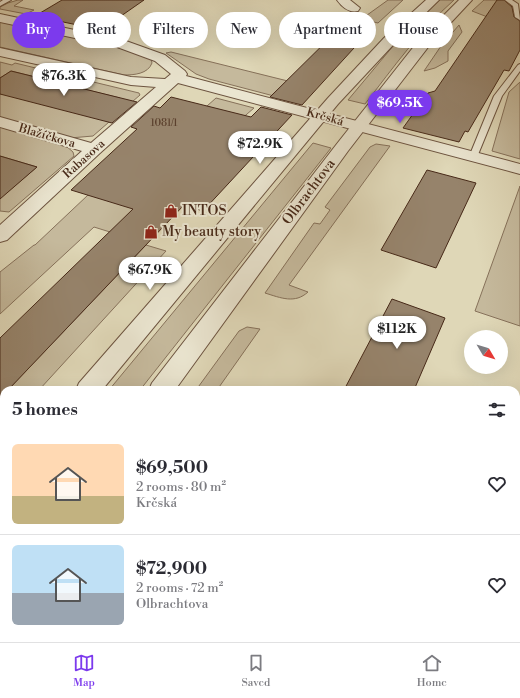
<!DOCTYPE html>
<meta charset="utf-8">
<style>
:root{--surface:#fff;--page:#f2f2f3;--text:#2b2b33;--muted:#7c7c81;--line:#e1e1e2;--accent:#7c3aed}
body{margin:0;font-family:"Libre Bodoni",serif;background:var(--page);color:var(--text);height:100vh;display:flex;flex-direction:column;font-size:15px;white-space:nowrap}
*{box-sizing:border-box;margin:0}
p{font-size:13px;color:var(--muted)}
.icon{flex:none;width:22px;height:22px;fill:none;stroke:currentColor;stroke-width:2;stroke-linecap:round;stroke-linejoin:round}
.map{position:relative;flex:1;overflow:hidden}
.sheet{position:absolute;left:0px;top:386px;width:520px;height:256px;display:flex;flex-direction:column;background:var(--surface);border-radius:12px 12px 0 0;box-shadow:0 4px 16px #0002}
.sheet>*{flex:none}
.guide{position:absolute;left:12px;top:12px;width:496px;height:36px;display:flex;gap:8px}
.needle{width:26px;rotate:128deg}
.fabs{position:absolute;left:464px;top:330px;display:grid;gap:8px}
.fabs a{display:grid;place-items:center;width:44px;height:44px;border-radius:50%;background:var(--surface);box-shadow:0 4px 16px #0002;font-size:20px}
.price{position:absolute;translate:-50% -34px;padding:0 9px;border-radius:14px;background:#fff;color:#222;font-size:13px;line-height:26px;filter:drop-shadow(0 1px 2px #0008)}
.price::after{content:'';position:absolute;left:50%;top:24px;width:12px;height:9px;margin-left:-6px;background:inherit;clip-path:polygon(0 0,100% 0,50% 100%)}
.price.selected{background:var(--accent);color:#fff}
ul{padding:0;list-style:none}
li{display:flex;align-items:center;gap:12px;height:100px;padding:0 12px}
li+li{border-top:1px solid var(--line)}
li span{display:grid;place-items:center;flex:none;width:112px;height:80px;border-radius:6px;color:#555}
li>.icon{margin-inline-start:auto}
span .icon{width:48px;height:48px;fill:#fffc;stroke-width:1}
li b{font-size:17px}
h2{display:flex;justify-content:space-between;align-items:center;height:48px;padding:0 12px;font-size:17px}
.chip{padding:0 14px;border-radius:18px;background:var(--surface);box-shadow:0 4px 16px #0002;font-size:14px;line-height:36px}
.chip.selected{background:var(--accent);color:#fff}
.tabs{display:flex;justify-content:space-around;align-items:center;height:56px;border-top:1px solid var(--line);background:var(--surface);font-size:11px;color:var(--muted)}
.tabs a{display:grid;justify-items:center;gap:2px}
.tabs .selected{color:var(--accent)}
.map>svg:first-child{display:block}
</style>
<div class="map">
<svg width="520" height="642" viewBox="0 0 520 642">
<rect width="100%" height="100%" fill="#dfd7b7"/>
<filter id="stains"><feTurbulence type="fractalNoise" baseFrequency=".005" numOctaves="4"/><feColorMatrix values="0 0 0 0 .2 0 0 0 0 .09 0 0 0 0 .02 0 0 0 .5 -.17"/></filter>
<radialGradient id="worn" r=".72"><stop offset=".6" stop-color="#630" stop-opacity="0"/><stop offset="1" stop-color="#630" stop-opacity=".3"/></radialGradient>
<!-- green -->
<path fill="#c5b99c" stroke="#86715a" d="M 18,0 L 23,0 L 14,6 L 34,10 L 26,14 L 0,9 L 0,7 L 8,3 Z
M 388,0 L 403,0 L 378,23 L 348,16 L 348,15 L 363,18 Z
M 438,0 L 454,0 C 420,30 393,68 365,104 L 348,100 L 399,39 Z
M 484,0 L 500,0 L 503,23 L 472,11 Z
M 0,21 L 99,42 L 123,49 L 151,59 L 152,63 C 148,74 134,75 124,75 L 0,47 Z
M 459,25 L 462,32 L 448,51 L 448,61 L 435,68 L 424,71 L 441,46 Z
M 171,52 L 316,88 L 293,101 L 209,79 L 196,74 L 166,53 Z
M 0,62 L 12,65 L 15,63 L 139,93 L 140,95 L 93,136 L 70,138 L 0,119 L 0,94 L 120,98 L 11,71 L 0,78 Z
M 520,82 L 520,159 L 492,151 L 509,92 Z
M 216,98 L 254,108 L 110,232 L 94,227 L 0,314 L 0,272 L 34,245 L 35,245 L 88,195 L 207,106 Z
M 0,127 L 65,145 L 73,152 L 74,156 L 9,212 L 0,211 L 0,193 L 5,194 L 37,167 L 0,156 Z
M 313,143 L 331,148 L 140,390 L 109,390 Z
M 376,144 L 390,146 L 289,285 L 308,292 C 295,304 281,298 265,293 L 314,223 L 320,224 L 330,210 L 325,207 L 370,147 Z
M 520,186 L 520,326 L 475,311 Z
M 146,245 L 166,251 L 39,390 L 8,390 Z
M 247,327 L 260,329 L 217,390 L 196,390 L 239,331 Z
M 4,516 L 4,563 L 0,568 L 0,521 Z"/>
<!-- building -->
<path fill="#96836b" stroke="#472918" d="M 62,0 L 144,0 L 101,30 L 35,16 Z
M 497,0 L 504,0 L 512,7 L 514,17 L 520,21 L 520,50 L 509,71 L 504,70 L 468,132 L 465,131 L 459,142 L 403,128 L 428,93 L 435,91 Z
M 348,20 L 375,25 L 302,105 L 270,97 Z
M 11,71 L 64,84 L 137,102 L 112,123 L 0,94 L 0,78 Z
M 171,97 L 251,117 L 261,107 L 292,115 L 203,211 L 184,205 L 8,390 L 4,390 L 4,394 L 0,398 L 0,338 L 133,209 L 71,190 L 137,129 L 131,127 L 154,106 L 160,108 Z
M 0,156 L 37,167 L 0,199 Z
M 427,170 L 476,183 L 436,268 L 381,250 Z
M 392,299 L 445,318 L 414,390 L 344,390 Z"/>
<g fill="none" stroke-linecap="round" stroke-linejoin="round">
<!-- service casing -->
<g stroke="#6d5440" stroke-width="2">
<path id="service" d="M 3,0 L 11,0 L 0,6 L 0,2 Z
M 505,0 L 512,0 L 518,4 L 520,20 L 515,17 L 513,6 Z
M 520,64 L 520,71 L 502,96 L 477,157 L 473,160 L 470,159 L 469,157 L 494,96 L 518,65 Z"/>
</g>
<!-- minor casing -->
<g stroke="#6d5440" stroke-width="2">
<path id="minor" d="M 337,0 L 350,0 L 360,8 L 358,11 C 349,13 342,7 337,0 Z
M 0,14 L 126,41 L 165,55 L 185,71 L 187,74 L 186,76 L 520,164 L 520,174 L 178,83 L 100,153 L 7,240 L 0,242 L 0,225 L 82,151 L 0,127 L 0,117 L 91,143 L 156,87 L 131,85 L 0,56 L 0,48 L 131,77 L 165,79 L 171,74 L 155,61 L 117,47 L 0,22 Z"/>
</g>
<!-- tertiary casing -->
<g stroke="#6d5440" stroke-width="2">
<path id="tertiary" d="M 426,0 L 439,0 L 394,44 L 338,104 L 102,390 L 76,390 L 79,383 L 328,98 L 384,38 Z
M 459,0 L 472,0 L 429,46 L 348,151 L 175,390 L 149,390 L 152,383 L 336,145 L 419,40 Z
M 4,478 L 4,506 L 0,508 L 0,480 Z
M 4,583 L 4,618 L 0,620 L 0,584 Z"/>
</g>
<!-- service -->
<use href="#service" fill="#eae5d0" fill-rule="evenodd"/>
<!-- minor -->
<use href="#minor" fill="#eae5d0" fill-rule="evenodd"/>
<!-- tertiary -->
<use href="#tertiary" fill="#eae5d0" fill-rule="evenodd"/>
</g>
<!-- icons -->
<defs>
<g id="shop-bare" transform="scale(1.08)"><path d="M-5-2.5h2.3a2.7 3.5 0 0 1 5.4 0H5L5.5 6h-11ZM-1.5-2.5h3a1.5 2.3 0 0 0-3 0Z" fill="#8f2418" stroke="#eae5d0" stroke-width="2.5" paint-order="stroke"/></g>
</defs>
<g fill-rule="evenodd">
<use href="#shop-bare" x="171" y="211"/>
<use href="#shop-bare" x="151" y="232"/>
</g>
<g text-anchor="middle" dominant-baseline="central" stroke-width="4" stroke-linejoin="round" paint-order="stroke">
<!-- far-number labels -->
<g font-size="10" fill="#5b402d">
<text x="164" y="123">1081/1</text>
</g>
<!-- far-street labels -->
<g font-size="12" fill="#472918" stroke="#eae5d0">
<text transform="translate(325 117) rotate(16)">Krčská</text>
<text transform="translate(47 136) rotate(16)">Blažíčkova</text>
<text transform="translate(84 159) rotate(-42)">Rabasova</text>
</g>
<!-- street labels -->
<g font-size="14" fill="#472918" stroke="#eae5d0">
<text transform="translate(309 192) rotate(-53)">Olbrachtova</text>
</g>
<!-- poi labels -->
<g font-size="14" fill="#472918" stroke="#eae5d0" text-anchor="start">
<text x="182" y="211">INTOS</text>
<text x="162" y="232">My beauty story</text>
</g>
</g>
<rect width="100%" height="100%" filter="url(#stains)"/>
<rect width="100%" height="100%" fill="url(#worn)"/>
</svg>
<div class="fabs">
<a><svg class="needle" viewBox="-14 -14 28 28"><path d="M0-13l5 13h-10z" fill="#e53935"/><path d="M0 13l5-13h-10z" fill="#7c7c81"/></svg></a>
</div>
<b class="price" style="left:64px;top:97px">$76.3K</b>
<b class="price selected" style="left:400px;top:124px">$69.5K</b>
<b class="price" style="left:260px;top:165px">$72.9K</b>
<b class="price" style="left:150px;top:291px">$67.9K</b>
<b class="price" style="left:397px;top:350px">$112K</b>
<div class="guide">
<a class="chip selected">Buy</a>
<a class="chip">Rent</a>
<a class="chip">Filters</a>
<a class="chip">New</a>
<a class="chip">Apartment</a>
<a class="chip">House</a>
</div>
<section class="sheet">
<h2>5 homes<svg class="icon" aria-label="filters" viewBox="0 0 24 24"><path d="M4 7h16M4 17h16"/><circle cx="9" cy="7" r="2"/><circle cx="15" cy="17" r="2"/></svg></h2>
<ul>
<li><span style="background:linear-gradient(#ffd9b3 65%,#c2b280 0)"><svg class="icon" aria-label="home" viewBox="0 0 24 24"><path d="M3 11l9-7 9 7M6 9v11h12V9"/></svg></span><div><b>$69,500</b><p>2 rooms · 80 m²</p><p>Krčská</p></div><svg class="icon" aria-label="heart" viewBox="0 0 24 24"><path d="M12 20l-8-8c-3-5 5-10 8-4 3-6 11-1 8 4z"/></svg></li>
<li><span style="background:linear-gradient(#bfe0f5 60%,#9aa5b1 0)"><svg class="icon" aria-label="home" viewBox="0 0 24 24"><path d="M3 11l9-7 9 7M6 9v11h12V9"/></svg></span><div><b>$72,900</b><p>2 rooms · 72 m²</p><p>Olbrachtova</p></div><svg class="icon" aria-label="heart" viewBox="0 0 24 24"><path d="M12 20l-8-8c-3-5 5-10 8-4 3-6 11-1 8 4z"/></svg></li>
</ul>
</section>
</div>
<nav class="tabs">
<a class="selected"><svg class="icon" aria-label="map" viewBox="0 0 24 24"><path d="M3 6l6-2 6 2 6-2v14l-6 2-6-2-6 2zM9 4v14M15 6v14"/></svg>Map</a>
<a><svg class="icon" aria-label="saved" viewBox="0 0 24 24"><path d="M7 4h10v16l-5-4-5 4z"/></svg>Saved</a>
<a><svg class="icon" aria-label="home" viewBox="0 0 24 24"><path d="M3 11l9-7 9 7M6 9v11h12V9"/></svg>Home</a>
</nav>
